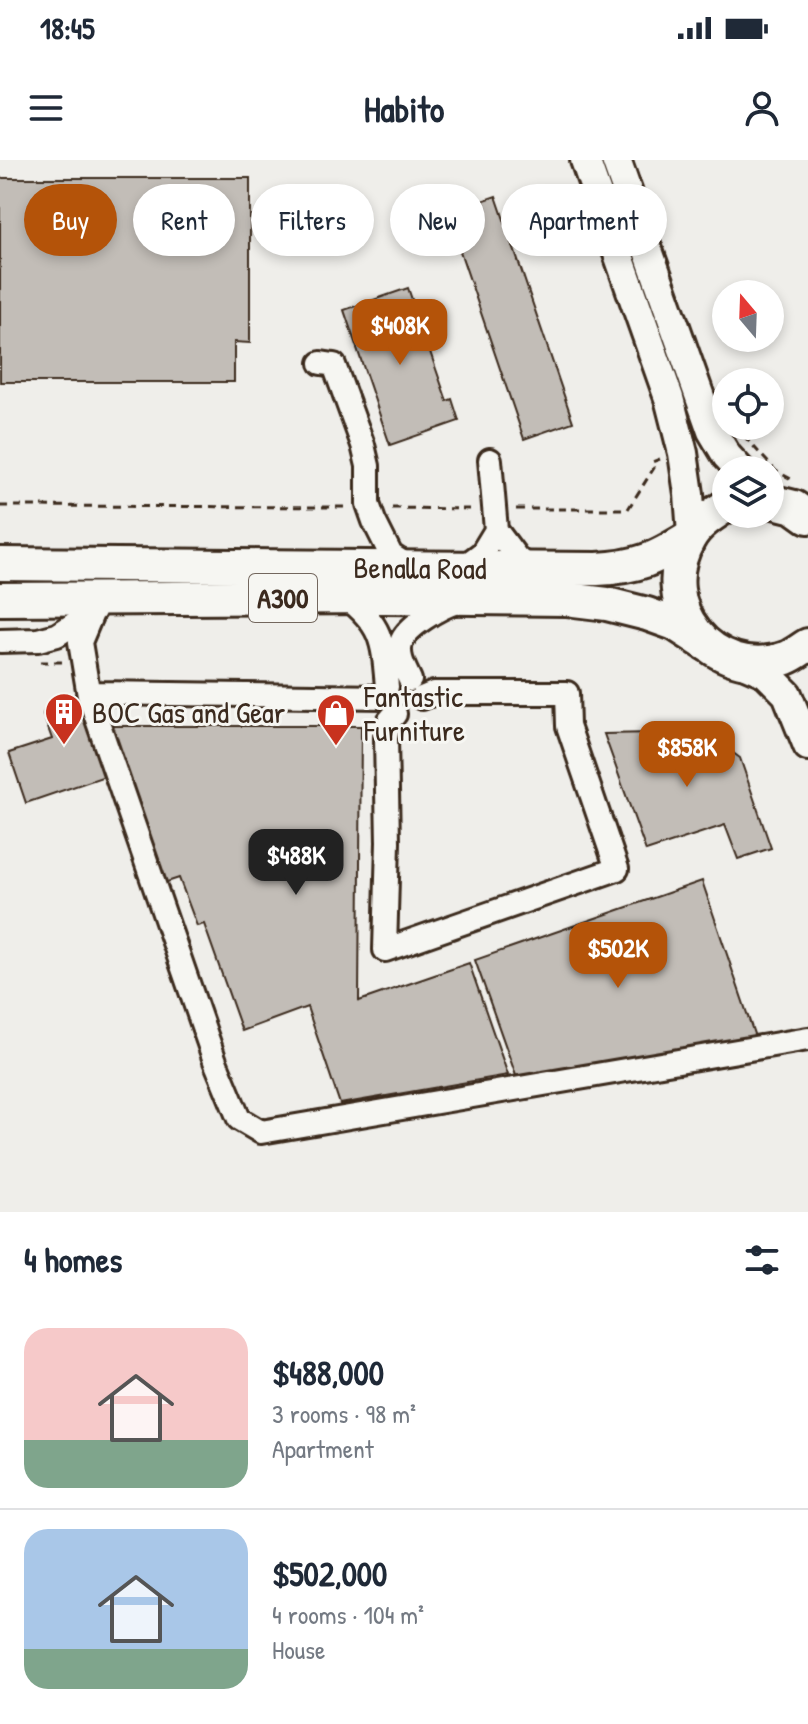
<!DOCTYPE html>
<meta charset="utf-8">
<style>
:root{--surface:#fff;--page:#f2f2f3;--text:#1f2937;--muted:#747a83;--line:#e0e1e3;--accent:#b45309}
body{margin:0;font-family:"Patrick Hand",sans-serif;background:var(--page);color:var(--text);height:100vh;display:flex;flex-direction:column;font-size:30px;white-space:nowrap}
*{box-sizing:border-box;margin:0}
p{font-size:26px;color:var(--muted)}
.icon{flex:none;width:44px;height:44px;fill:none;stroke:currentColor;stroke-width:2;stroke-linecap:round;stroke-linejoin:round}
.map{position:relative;height:1052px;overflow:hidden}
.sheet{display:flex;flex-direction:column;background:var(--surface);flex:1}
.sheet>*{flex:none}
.top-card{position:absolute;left:24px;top:24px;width:760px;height:72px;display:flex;gap:16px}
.needle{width:52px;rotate:341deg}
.buttons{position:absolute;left:712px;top:120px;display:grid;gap:16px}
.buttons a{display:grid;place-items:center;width:72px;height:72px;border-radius:50%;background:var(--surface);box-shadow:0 4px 12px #0003;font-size:40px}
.price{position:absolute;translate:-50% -68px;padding:0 18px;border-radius:16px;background:var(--accent);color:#fff;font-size:26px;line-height:52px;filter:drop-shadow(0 2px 4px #0008)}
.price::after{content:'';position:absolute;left:50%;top:48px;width:24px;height:18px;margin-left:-12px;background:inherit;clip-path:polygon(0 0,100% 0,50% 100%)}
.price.selected{background:#222;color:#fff}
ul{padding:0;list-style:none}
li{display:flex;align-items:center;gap:24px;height:200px;padding:0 24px}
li+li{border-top:2px solid var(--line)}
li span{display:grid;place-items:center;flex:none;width:224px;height:160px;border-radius:24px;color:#555}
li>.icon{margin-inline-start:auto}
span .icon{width:96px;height:96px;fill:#fffc;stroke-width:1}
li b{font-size:34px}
h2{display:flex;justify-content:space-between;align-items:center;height:96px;padding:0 24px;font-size:34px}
.tag{padding:0 28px;border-radius:36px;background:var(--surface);box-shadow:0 4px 12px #0003;font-size:28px;line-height:72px}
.tag.selected{background:var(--accent);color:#fff}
.status{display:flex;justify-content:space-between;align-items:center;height:56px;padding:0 40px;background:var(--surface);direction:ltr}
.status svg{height:22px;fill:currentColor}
header{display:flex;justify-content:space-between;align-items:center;height:104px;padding:0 24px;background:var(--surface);font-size:36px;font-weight:700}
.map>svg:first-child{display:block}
</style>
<div class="status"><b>18:45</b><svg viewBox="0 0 49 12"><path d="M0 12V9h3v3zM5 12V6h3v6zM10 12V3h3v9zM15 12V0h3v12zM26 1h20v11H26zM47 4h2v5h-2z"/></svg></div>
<header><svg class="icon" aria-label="menu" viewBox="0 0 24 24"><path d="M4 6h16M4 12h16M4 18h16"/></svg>Habito<svg class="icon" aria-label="person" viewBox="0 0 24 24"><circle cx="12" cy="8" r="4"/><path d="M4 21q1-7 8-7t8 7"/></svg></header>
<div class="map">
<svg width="808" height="1052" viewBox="0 0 808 1052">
<rect width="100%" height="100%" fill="#efeeea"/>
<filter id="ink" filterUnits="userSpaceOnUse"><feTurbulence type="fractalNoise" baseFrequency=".0125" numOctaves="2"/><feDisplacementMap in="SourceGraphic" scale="16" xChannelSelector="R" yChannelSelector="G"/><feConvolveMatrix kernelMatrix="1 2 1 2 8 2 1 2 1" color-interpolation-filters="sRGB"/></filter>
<g filter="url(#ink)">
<!-- building -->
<path fill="#c2bdb7" stroke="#3b2a1e" stroke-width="2" d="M 0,18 L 250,18 L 250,183 L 234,182 L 234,222 L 0,222 Z
M 496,36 L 573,262 L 524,279 L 447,53 Z
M 408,128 L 447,241 L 452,239 L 459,261 L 390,285 L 344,150 Z
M 79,533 L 108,615 L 26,643 L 9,593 L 52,579 L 43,554 L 48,543 Z
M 106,566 L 361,566 L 359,841 L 469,803 L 508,915 L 340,944 L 307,847 L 242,871 L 204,764 L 197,766 L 179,718 L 161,724 Z
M 705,572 L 740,598 L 771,688 L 738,699 L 725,665 L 646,691 L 604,574 Z
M 702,721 L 756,880 L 519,924 L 475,800 Z"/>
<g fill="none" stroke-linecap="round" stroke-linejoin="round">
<!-- minor casing -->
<g stroke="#3b2a1e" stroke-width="28">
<path id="minor" d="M 321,203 L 334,205 L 363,285 L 368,306 L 368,344 L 374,361 L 391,395 L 410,407
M 490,300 L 496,370
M 463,407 L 482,393 L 496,370 L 517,398 L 528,408
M 346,437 C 383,466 383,482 387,527
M 93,451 L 80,482 L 89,536 L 215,901 L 239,959 L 261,972 L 808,879
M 0,481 L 38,480 L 57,475 L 94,451
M 410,520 C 405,509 397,496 401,483 C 406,466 441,447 457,442
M 89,536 L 95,533 L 384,537
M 395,554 L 389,561 L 386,578 L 388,682 L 385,790 L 617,709 L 568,566 L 567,533 L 434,533 L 422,538"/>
</g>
<!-- major casing -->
<g stroke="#3b2a1e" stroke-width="34">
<path id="major" d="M 585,0 L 669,238 L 683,293 L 689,334 L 692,374
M 616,0 L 712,271 L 727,296 L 740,310
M 736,500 L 766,513 L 787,534 L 808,586"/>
</g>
<!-- highway casing -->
<g stroke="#3b2a1e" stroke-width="38">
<g id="highway">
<path d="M 770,341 L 794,347 L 808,357"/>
<path d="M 726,346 C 712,355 697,364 689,379 C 651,445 713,523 786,498 C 794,495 801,489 808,485"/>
<path id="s1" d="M 0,404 L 597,409 C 638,407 655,399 689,378"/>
<path d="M 0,439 L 384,437 L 566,439 L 607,444 L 647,454 L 675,464 L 706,484"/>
</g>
</g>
<!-- path -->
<path stroke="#3b2a1e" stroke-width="3" stroke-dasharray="8 6" stroke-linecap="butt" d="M 744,276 L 776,311 L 791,319
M 0,346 L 348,347
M 392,348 L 472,349
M 516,349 L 628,349 L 654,308 L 652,302 L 660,299
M 40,502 L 64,502"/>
<!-- minor -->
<use href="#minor" stroke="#f6f6f2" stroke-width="22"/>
<!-- major -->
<use href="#major" stroke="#f6f6f2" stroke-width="28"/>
<!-- highway -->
<use href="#highway" stroke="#f6f6f2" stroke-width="32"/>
</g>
</g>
<!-- icons -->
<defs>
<g id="building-pin" transform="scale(2)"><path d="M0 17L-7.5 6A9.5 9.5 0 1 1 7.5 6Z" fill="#c8321e" stroke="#f6f6f2"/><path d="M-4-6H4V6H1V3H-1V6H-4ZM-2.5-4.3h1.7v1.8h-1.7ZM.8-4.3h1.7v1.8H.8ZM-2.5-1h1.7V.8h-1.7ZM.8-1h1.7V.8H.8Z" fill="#fff"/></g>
<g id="shop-pin" transform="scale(2)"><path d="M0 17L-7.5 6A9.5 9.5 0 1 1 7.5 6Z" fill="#c8321e" stroke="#f6f6f2"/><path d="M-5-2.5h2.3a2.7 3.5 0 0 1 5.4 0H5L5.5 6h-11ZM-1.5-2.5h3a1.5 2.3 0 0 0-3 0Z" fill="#fff"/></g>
</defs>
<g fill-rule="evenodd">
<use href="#building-pin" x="64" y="552"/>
<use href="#shop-pin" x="336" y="553"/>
</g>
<g text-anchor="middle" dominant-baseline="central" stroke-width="6" stroke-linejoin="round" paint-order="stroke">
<!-- shield labels -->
<rect fill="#f6f6f2" stroke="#73675e" stroke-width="2" x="249" y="414" width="68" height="48" rx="6"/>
<g font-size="28" font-weight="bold" fill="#3b2a1e">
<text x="283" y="438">A300</text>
</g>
<!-- street labels -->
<g font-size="30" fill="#3b2a1e" stroke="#f6f6f2">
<text stroke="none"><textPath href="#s1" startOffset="420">Benalla Road</textPath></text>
</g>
<!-- poi labels -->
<g font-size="30" fill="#3b2a1e" stroke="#f6f6f2" text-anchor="start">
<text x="364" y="536">Fantastic<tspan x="364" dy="34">Furniture</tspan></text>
<text x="92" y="552">BOC Gas and Gear</text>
</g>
</g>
</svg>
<div class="buttons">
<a><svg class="needle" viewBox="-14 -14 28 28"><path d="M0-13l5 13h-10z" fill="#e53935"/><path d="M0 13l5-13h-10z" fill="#747a83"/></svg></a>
<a><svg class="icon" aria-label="locate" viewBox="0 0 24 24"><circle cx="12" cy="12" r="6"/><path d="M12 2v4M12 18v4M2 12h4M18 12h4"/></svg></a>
<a><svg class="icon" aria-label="layers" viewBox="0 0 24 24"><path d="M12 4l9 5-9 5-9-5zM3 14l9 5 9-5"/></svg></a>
</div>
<b class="price" style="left:400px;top:207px">$408K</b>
<b class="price" style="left:687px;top:629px">$858K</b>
<b class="price selected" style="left:296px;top:737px">$488K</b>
<b class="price" style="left:618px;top:830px">$502K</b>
<div class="top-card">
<a class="tag selected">Buy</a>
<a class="tag">Rent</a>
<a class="tag">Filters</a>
<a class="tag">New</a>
<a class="tag">Apartment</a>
</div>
</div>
<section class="sheet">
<h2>4 homes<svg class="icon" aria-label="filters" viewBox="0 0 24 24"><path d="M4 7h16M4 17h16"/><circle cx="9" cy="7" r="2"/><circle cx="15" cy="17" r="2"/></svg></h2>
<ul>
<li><span style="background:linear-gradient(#f6c9c9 70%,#7fa58c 0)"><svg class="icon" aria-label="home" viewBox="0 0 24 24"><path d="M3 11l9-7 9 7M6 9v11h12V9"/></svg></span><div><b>$488,000</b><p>3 rooms · 98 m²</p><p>Apartment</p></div></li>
<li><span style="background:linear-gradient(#a9c7e8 75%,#7fa58c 0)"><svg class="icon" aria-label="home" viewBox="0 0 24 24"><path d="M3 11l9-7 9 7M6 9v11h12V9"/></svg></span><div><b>$502,000</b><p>4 rooms · 104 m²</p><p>House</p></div></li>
</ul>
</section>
